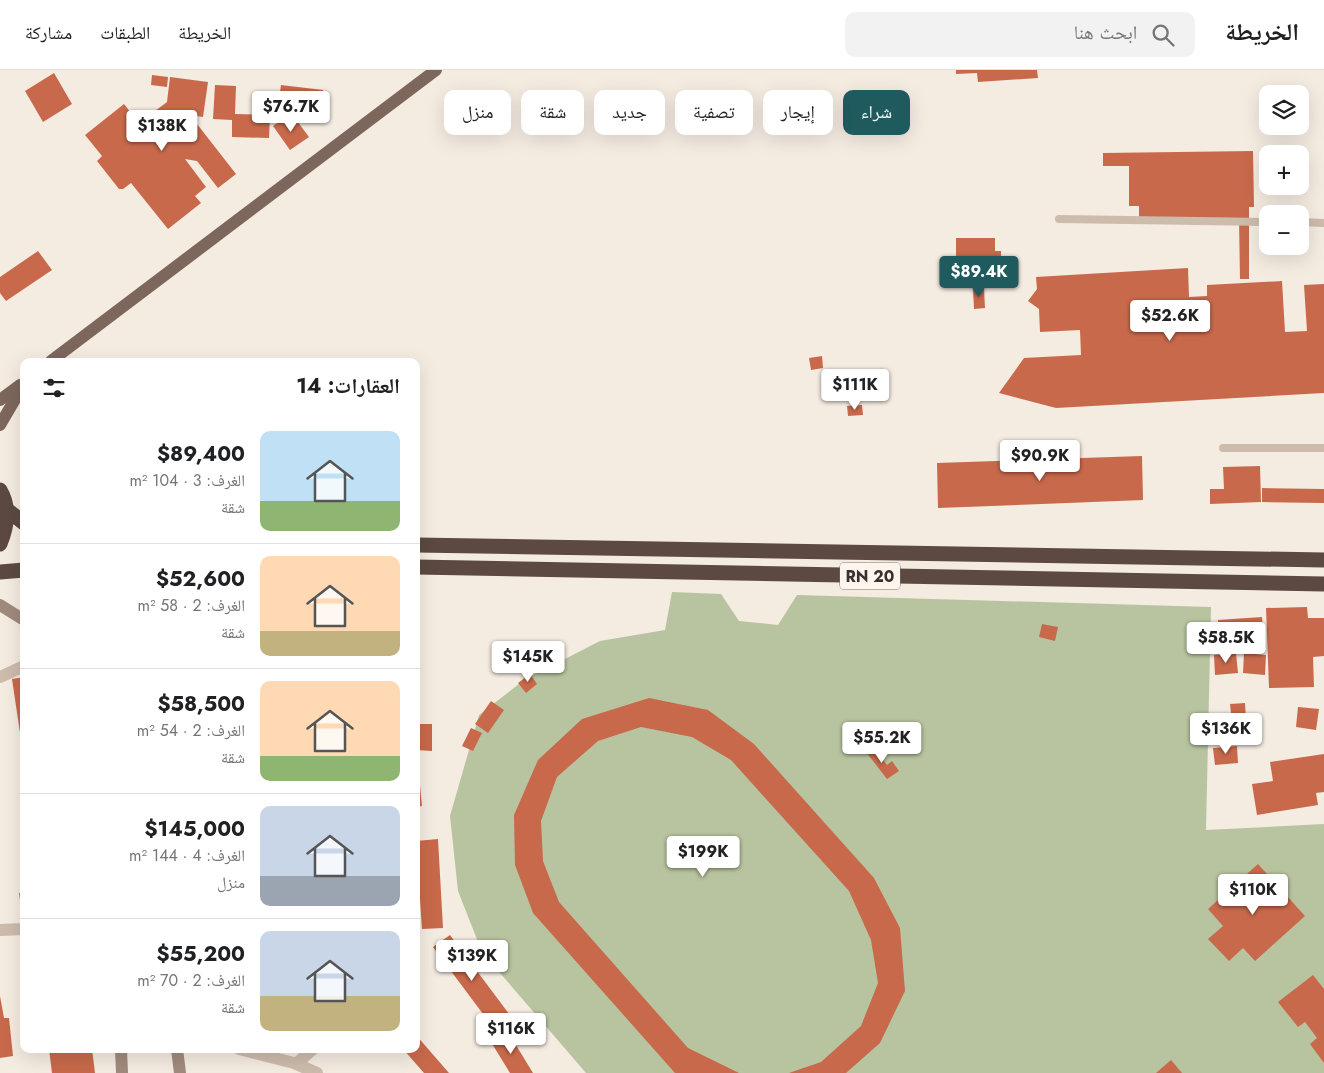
<!DOCTYPE html>
<html lang="ar">
<meta charset="utf-8">
<style>
:root{--surface:#fff;--page:#f2f2f2;--text:#202124;--muted:#757577;--line:#e0e0e0;--accent:#1f5a5e}
body{margin:0;font-family:Jost,"Noto Naskh Arabic",sans-serif;background:var(--page);color:var(--text);direction:rtl;height:100vh;display:flex;flex-direction:column;font-size:19px;white-space:nowrap}
*{box-sizing:border-box;margin:0}
p{font-size:16px;color:var(--muted)}
.icon{flex:none;width:28px;height:28px;fill:none;stroke:currentColor;stroke-width:2;stroke-linecap:round;stroke-linejoin:round}
.map{position:relative;flex:1;overflow:hidden;direction:ltr}
.drawer{position:absolute;left:20px;top:288px;width:400px;height:695px;display:flex;flex-direction:column;background:var(--surface);border-radius:10px;box-shadow:0 5px 20px #0002;direction:rtl}
.drawer>*{flex:none}
.hud{position:absolute;left:435px;top:20px;width:475px;height:45px;direction:rtl;display:flex;gap:10px}
.fabs{position:absolute;left:1259px;top:15px;display:grid;gap:10px}
.fabs a{display:grid;place-items:center;width:50px;height:50px;border-radius:10px;background:var(--surface);box-shadow:0 5px 20px #0002;font-size:25px}
.price{position:absolute;translate:-50% -42px;padding:0 11px;border-radius:5px;background:#fff;color:#222;font-size:16px;line-height:32px;filter:drop-shadow(0 1px 2px #0008)}
.price::after{content:'';position:absolute;left:50%;top:30px;width:15px;height:11px;margin-left:-8px;background:inherit;clip-path:polygon(0 0,100% 0,50% 100%)}
.price.on{background:var(--accent);color:#fff}
ul{padding:0;list-style:none}
li{display:flex;align-items:center;gap:15px;height:125px;padding:0 20px}
li+li{border-top:1px solid var(--line)}
li span{display:grid;place-items:center;flex:none;width:140px;height:100px;border-radius:10px;color:#555}
li>.icon{margin-inline-start:auto}
span .icon{width:60px;height:60px;fill:#fffc;stroke-width:1}
li b{font-size:21px}
h2{display:flex;justify-content:space-between;align-items:center;height:60px;padding:0 20px;font-size:21px}
.tag{padding:0 18px;border-radius:10px;background:var(--surface);box-shadow:0 5px 20px #0002;font-size:18px;line-height:45px}
.tag.on{background:var(--accent);color:#fff}
header{display:flex;align-items:center;gap:30px;box-sizing:border-box;height:70px;padding:0 25px;background:var(--surface);border-bottom:1px solid var(--line)}
header strong{font-size:24px}
nav{display:flex;gap:28px;margin-inline-start:auto;font-size:18px}
.search{width:350px;height:45px;background:var(--page);display:flex;align-items:center;gap:12px;box-sizing:border-box;padding:0 18px;border-radius:10px;color:var(--muted);font-size:19px}
.map>svg:first-child{display:block}
</style>
<header>
<strong>الخريطة</strong>
<div class="search"><svg class="icon" aria-label="search" viewBox="0 0 24 24"><circle cx="10" cy="10" r="6"/><path d="M15 15l6 6"/></svg>ابحث هنا</div>
<nav><a>الخريطة</a><a>الطبقات</a><a>مشاركة</a></nav>
</header>
<div class="map">
<svg width="1324" height="1003" viewBox="0 0 1324 1003">
<rect width="100%" height="100%" fill="#f4ebe1"/>
<!-- green -->
<path fill="#b8c4a0" d="M 672,522 L 721,524 L 739,551 L 778,555 L 797,525 L 1211,537 L 1206,760 L 1324,754 L 1324,1003 L 586,1003 L 482,882 L 458,821 L 450,746 L 479,645 L 524,610 L 600,571 L 665,560 Z"/>
<!-- building -->
<path fill="#c8694b" d="M 956,0 L 1037,0 L 1038,8 L 978,12 L 977,3 L 956,4 Z
M 54,3 L 72,34 L 43,52 L 25,21 Z
M 152,5 L 168,7 L 167,17 L 151,15 Z
M 170,7 L 208,12 L 203,47 L 190,45 L 236,104 L 218,118 L 197,91 L 185,89 L 206,117 L 195,126 L 201,133 L 168,159 L 131,113 L 123,119 L 119,119 L 97,91 L 102,86 L 85,65 L 124,34 L 139,53 L 167,32 Z
M 215,15 L 236,16 L 235,44 L 270,45 L 269,68 L 232,67 L 232,50 L 213,49 Z
M 281,15 L 323,20 L 321,42 L 278,37 Z
M 285,48 L 290,56 L 297,51 L 309,67 L 290,80 L 273,56 Z
M 1253,81 L 1254,137 L 1249,137 L 1249,209 L 1240,209 L 1239,149 L 1139,151 L 1139,136 L 1129,136 L 1129,96 L 1103,96 L 1103,83 Z
M 956,168 L 995,168 L 995,181 L 1001,181 L 1001,196 L 956,195 Z
M 38,181 L 52,200 L 6,231 L 0,223 L 0,207 Z
M 1188,198 L 1189,227 L 1207,226 L 1207,215 L 1282,211 L 1285,262 L 1307,261 L 1304,215 L 1324,214 L 1324,323 L 1056,338 L 999,323 L 1024,288 L 1081,285 L 1080,260 L 1040,262 L 1039,239 L 1028,231 L 1037,219 L 1036,207 Z
M 984,218 L 985,238 L 974,239 L 973,219 Z
M 822,286 L 823,298 L 811,300 L 809,288 Z
M 862,335 L 863,345 L 848,346 L 847,336 Z
M 1142,386 L 1143,430 L 938,438 L 937,393 Z
M 1260,396 L 1261,432 L 1210,434 L 1210,419 L 1224,419 L 1223,397 Z
M 1262,418 L 1324,419 L 1324,433 L 1262,432 Z
M 1307,537 L 1308,548 L 1324,548 L 1324,586 L 1313,587 L 1314,617 L 1269,618 L 1266,538 Z
M 1262,547 L 1264,574 L 1219,577 L 1218,550 Z
M 1042,554 L 1058,557 L 1055,571 L 1039,567 Z
M 1236,583 L 1238,603 L 1215,605 L 1214,585 Z
M 1244,583 L 1266,585 L 1265,605 L 1243,603 Z
M 530,604 L 537,614 L 526,623 L 518,613 Z
M 24,607 L 24,683 L 23,683 L 12,609 Z
M 649,628 L 708,640 L 754,674 L 874,808 L 900,858 L 905,921 L 880,973 L 846,1003 L 789,1003 L 821,992 L 861,956 L 878,913 L 871,870 L 849,821 L 731,690 L 692,667 L 641,657 L 598,671 L 557,707 L 541,751 L 543,791 L 559,832 L 688,978 L 739,1003 L 675,1003 L 533,843 L 515,795 L 514,745 L 538,690 L 582,649 Z
M 491,631 L 504,640 L 488,663 L 475,654 Z
M 1245,633 L 1246,651 L 1232,652 L 1230,634 Z
M 1298,637 L 1319,639 L 1316,660 L 1296,657 Z
M 416,654 L 432,654 L 432,681 L 416,680 Z
M 471,658 L 482,663 L 473,681 L 462,676 Z
M 872,676 L 887,695 L 892,691 L 899,701 L 887,709 L 866,682 Z
M 1237,676 L 1238,693 L 1215,695 L 1213,678 Z
M 1324,684 L 1324,722 L 1316,723 L 1318,735 L 1257,745 L 1252,714 L 1273,711 L 1270,692 Z
M 416,716 L 420,716 L 422,736 L 416,737 Z
M 438,769 L 443,858 L 422,859 L 416,771 Z
M 1258,794 L 1305,846 L 1255,891 L 1243,878 L 1229,891 L 1208,869 L 1223,856 L 1208,839 Z
M 19,823 L 24,823 L 24,844 L 22,845 Z
M 450,865 L 512,948 L 495,960 L 433,877 Z
M 1313,905 L 1324,919 L 1324,993 L 1310,974 L 1317,968 L 1305,952 L 1298,957 L 1278,932 Z
M 0,926 L 4,948 L 9,948 L 13,986 L 0,988 Z
M 508,962 L 533,1003 L 510,1003 L 491,972 Z
M 416,965 L 449,1003 L 424,1003 L 403,979 L 416,979 Z
M 49,979 L 92,979 L 95,1003 L 52,1003 Z
M 1171,990 L 1182,1003 L 1156,1003 Z"/>
<g fill="none" stroke-linecap="round" stroke-linejoin="round">
<!-- lane -->
<path stroke="#cdbbac" stroke-width="8" d="M 1059,149 L 1268,152
M 1300,152 L 1324,153
M 1223,378 L 1324,378"/>
<!-- street -->
<path stroke="#cdbbac" stroke-width="12" d="M 0,607 L 24,596
M 0,860 L 24,859
M 239,979 L 294,993 L 317,1003
M 296,994 L 313,979"/>
<!-- secondary -->
<path stroke="#a18a7d" stroke-width="12" d="M 0,535 L 24,550
M 121,979 L 122,1003
M 177,979 L 180,1003"/>
<!-- primary -->
<path stroke="#7d675c" stroke-width="12" d="M 51,291 L 436,0
M 0,330 L 20,315
M 0,355 L 24,314"/>
<!-- highway -->
<path stroke="#5c4a42" stroke-width="15" d="M 0,420 C 10,437 7,457 0,474
M 6,439 L 24,453
M 416,475 L 1324,490
M 416,497 L 1324,514
M 0,502 L 24,500"/>
</g>
<g text-anchor="middle" dominant-baseline="central" stroke-width="4" stroke-linejoin="round" paint-order="stroke">
<!-- shield labels -->
<rect fill="#fbf5ee" stroke="#756b66" stroke-width="1" x="840" y="492.5" width="60" height="27" rx="4"/>
<g font-size="16" font-weight="bold" fill="#3b302b">
<text x="870" y="506">RN 20</text>
</g>
</g>
</svg>
<div class="fabs">
<a><svg class="icon" aria-label="layers" viewBox="0 0 24 24"><path d="M12 4l9 5-9 5-9-5zM3 14l9 5 9-5"/></svg></a>
<a>+</a>
<a>−</a>
</div>
<b class="price" style="left:291px;top:63px">$76.7K</b>
<b class="price" style="left:162px;top:82px">$138K</b>
<b class="price on" style="left:979px;top:228px">$89.4K</b>
<b class="price" style="left:1170px;top:272px">$52.6K</b>
<b class="price" style="left:855px;top:341px">$111K</b>
<b class="price" style="left:1040px;top:412px">$90.9K</b>
<b class="price" style="left:1226px;top:594px">$58.5K</b>
<b class="price" style="left:528px;top:613px">$145K</b>
<b class="price" style="left:1226px;top:685px">$136K</b>
<b class="price" style="left:882px;top:694px">$55.2K</b>
<b class="price" style="left:703px;top:808px">$199K</b>
<b class="price" style="left:1253px;top:846px">$110K</b>
<b class="price" style="left:472px;top:912px">$139K</b>
<b class="price" style="left:511px;top:985px">$116K</b>
<div class="hud">
<a class="tag on">شراء</a>
<a class="tag">إيجار</a>
<a class="tag">تصفية</a>
<a class="tag">جديد</a>
<a class="tag">شقة</a>
<a class="tag">منزل</a>
</div>
<section class="drawer">
<h2>العقارات: 14<svg class="icon" aria-label="filters" viewBox="0 0 24 24"><path d="M4 7h16M4 17h16"/><circle cx="9" cy="7" r="2"/><circle cx="15" cy="17" r="2"/></svg></h2>
<ul>
<li><span style="background:linear-gradient(#bfe0f5 70%,#8fb573 0)"><svg class="icon" aria-label="home" viewBox="0 0 24 24"><path d="M3 11l9-7 9 7M6 9v11h12V9"/></svg></span><div><b>$89,400</b><p>الغرف: 3 · 104 m²</p><p>شقة</p></div></li>
<li><span style="background:linear-gradient(#ffd9b3 75%,#c2b280 0)"><svg class="icon" aria-label="home" viewBox="0 0 24 24"><path d="M3 11l9-7 9 7M6 9v11h12V9"/></svg></span><div><b>$52,600</b><p>الغرف: 2 · 58 m²</p><p>شقة</p></div></li>
<li><span style="background:linear-gradient(#ffd9b3 75%,#8fb573 0)"><svg class="icon" aria-label="home" viewBox="0 0 24 24"><path d="M3 11l9-7 9 7M6 9v11h12V9"/></svg></span><div><b>$58,500</b><p>الغرف: 2 · 54 m²</p><p>شقة</p></div></li>
<li><span style="background:linear-gradient(#c9d6e8 70%,#9aa5b1 0)"><svg class="icon" aria-label="home" viewBox="0 0 24 24"><path d="M3 11l9-7 9 7M6 9v11h12V9"/></svg></span><div><b>$145,000</b><p>الغرف: 4 · 144 m²</p><p>منزل</p></div></li>
<li><span style="background:linear-gradient(#c9d6e8 65%,#c2b280 0)"><svg class="icon" aria-label="home" viewBox="0 0 24 24"><path d="M3 11l9-7 9 7M6 9v11h12V9"/></svg></span><div><b>$55,200</b><p>الغرف: 2 · 70 m²</p><p>شقة</p></div></li>
</ul>
</section>
</div>
